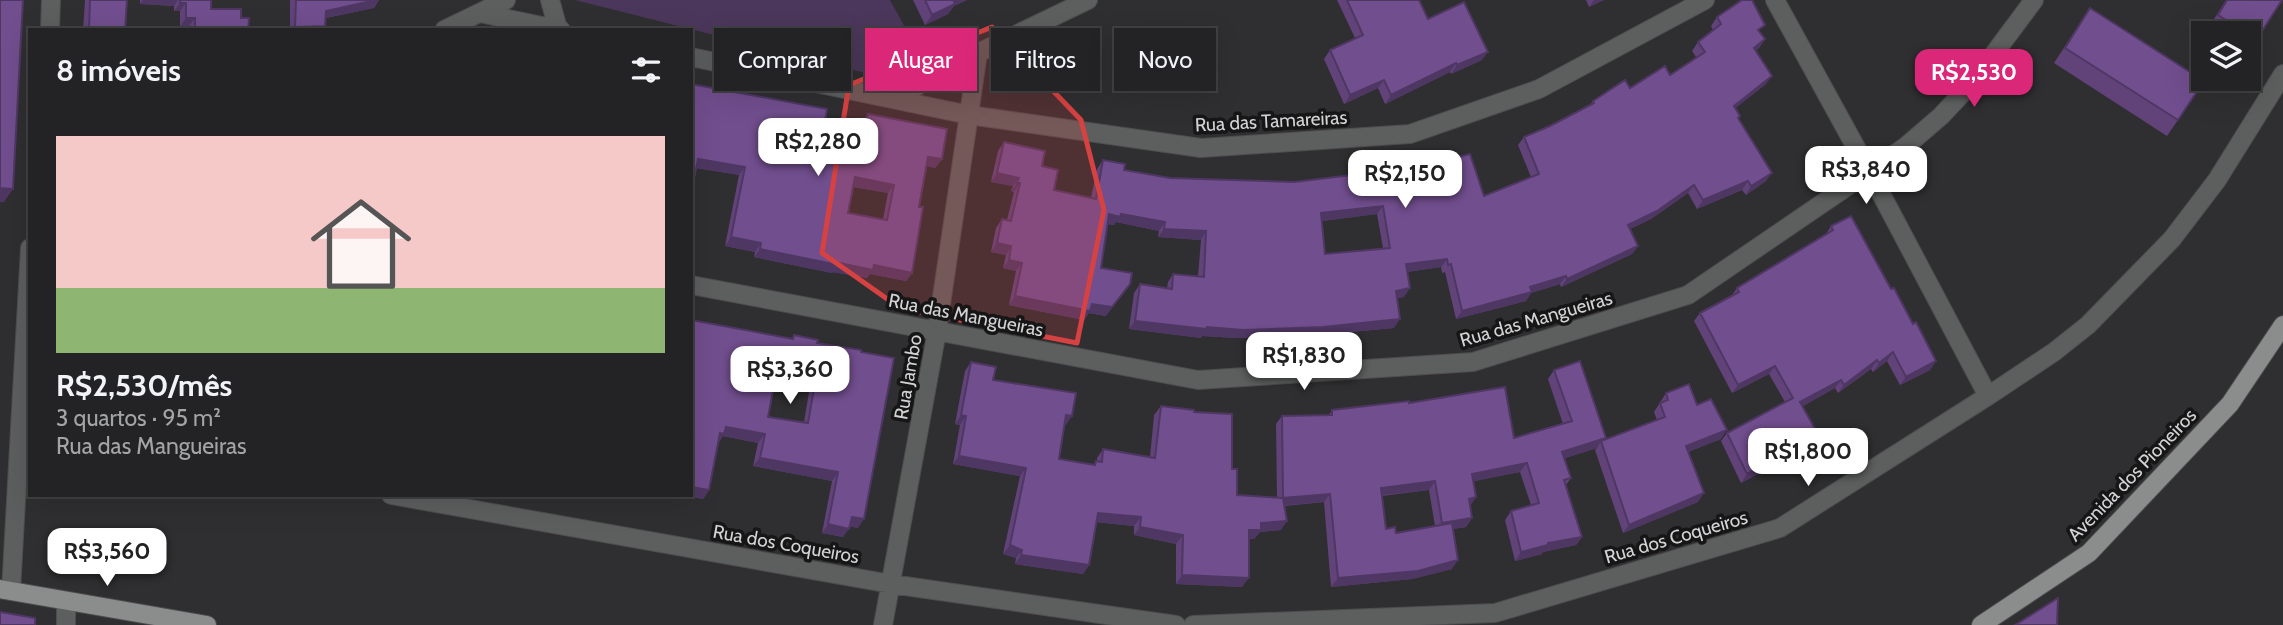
<!DOCTYPE html>
<html lang="pt">
<meta charset="utf-8">
<style>
:root{--surface:#232224;--page:#2b2a2c;--text:#f1f3f6;--muted:#a3a4a6;--line:#403f41;--accent:#db2777}
body{margin:0;font-family:Cabin,sans-serif;background:var(--page);color:var(--text);height:100vh;display:flex;flex-direction:column;font-size:26px;white-space:nowrap}
*{box-sizing:border-box;margin:0}
p{font-size:23px;color:var(--muted)}
.icon{flex:none;width:38px;height:38px;fill:none;stroke:currentColor;stroke-width:2;stroke-linecap:round;stroke-linejoin:round}
.map{position:relative;flex:1;overflow:hidden}
.details{position:absolute;left:28px;top:28px;width:665px;height:469px;display:flex;flex-direction:column;background:var(--surface);border-radius:0px;box-shadow:0 7px 28px #0002,0 0 0 2px var(--line)}
.details>*{flex:none}
.guide{position:absolute;left:714px;top:28px;width:665px;height:63px;display:flex;gap:14px}
.fabs{position:absolute;left:2191px;top:21px;display:grid;gap:14px}
.fabs a{display:grid;place-items:center;width:70px;height:70px;border-radius:0px;background:var(--surface);box-shadow:0 7px 28px #0002,0 0 0 2px var(--line);font-size:35px}
.price{position:absolute;translate:-50% -60px;padding:0 16px;border-radius:14px;background:#fff;color:#222;font-size:23px;line-height:46px;filter:drop-shadow(0 2px 4px #0008)}
.price::after{content:'';position:absolute;left:50%;top:42px;width:21px;height:16px;margin-left:-10px;background:inherit;clip-path:polygon(0 0,100% 0,50% 100%)}
.price.current{background:var(--accent);color:#fff}
ul{padding:0;list-style:none}
li{display:grid;align-content:center;gap:14px;height:371px;padding:0 28px}
li span{display:grid;place-items:center;height:217px;border-radius:0px;color:#555}
li>.icon{margin-inline-start:auto}
span .icon{width:126px;height:126px;fill:#fffc;stroke-width:1}
li b{font-size:30px}
h2{display:flex;justify-content:space-between;align-items:center;height:84px;padding:0 28px;font-size:30px}
.chip{padding:0 24px;border-radius:0px;background:var(--surface);box-shadow:0 7px 28px #0002,0 0 0 2px var(--line);font-size:24px;line-height:63px}
.chip.current{background:var(--accent);color:#fff}
.map>svg:first-child{display:block}
</style>
<div class="map">
<svg width="2283" height="625" viewBox="0 0 2283 625">
<rect width="100%" height="100%" fill="#2f2e30"/>
<!-- green -->
<path fill="#4b375b" d="M 575,0 L 890,0 L 917,49 L 913,85 Z"/>
<g fill="none" stroke-linecap="round" stroke-linejoin="round">
<!-- minor casing -->
<g stroke="#4d4c4e" stroke-width="20">
<path id="minor" d="M 550,0 L 558,29
M 1775,0 L 1870,173 L 1988,396
M 480,13 L 561,30
M 50,30 L 51,0
M 444,30 L 506,0
M 691,57 L 969,115 L 1201,148 L 1410,134 L 1539,89 L 1705,0
M 893,99 L 978,53 L 1088,0
M 691,285 L 1198,380 L 1473,362 L 1688,295 L 1905,147 L 1941,116 L 1973,82 L 2034,0
M 391,495 L 891,584 L 1176,625
M 11,591 L 30,248
M 66,625 L 66,601
M 883,625 L 937,331 L 978,53
M 1193,625 L 1495,613 L 1780,528 L 1988,396 L 2054,352 L 2088,325 L 2172,239 L 2217,180 L 2283,74"/>
</g>
<!-- major casing -->
<g stroke="#4d4c4e" stroke-width="20">
<path id="major" d="M 0,589 L 207,625
M 1981,625 L 2089,553 L 2230,404 L 2283,325"/>
</g>
<!-- minor -->
<use href="#minor" stroke="#5d5e5e" stroke-width="18"/>
<!-- major -->
<use href="#major" stroke="#8b8d8c" stroke-width="18"/>
</g>
<!-- wall -->
<path fill="#61437a" fill-rule="evenodd" d="M 85,0 L 127,0 L 125,30 L 83,30 Z
M 140,0 L 211,0 L 211,9 L 241,18 L 248,30 L 189,30 L 189,26 L 180,27 L 180,11 L 174,11 L 174,6 L 140,4 Z
M 290,0 L 379,0 L 374,8 L 326,18 L 325,26 L 323,30 L 290,30 Z
M 913,0 L 967,0 L 954,6 L 948,14 L 925,25 Z
M 1337,0 L 1419,0 L 1428,19 L 1482,60 L 1451,74 L 1450,72 L 1385,104 L 1378,88 L 1344,104 L 1324,59 L 1330,50 L 1355,38 Z
M 1586,0 L 1604,0 L 1589,7 Z
M 2226,0 L 2282,0 L 2249,51 L 2249,33 L 2212,33 L 2207,30 Z
M 2090,8 L 2178,120 L 2167,136 L 2054,63 Z
M 1717,17 L 1760,33 L 1765,39 L 1759,48 L 1755,51 L 1766,84 L 1735,108 L 1738,119 L 1766,181 L 1746,195 L 1742,190 L 1697,209 L 1688,193 L 1651,219 L 1630,229 L 1638,246 L 1632,254 L 1561,287 L 1560,284 L 1531,293 L 1526,301 L 1456,319 L 1445,272 L 1442,273 L 1441,267 L 1407,272 L 1404,297 L 1397,298 L 1394,328 L 1317,335 L 1237,338 L 1202,336 L 1201,338 L 1129,329 L 1134,293 L 1140,284 L 1167,288 L 1168,282 L 1173,274 L 1198,276 L 1201,240 L 1158,237 L 1159,231 L 1116,222 L 1114,225 L 1108,224 L 1101,268 L 1106,316 L 1089,313 L 1084,320 L 1009,305 L 1016,271 L 1003,268 L 1006,255 L 991,252 L 996,228 L 1002,219 L 1007,220 L 1014,192 L 1011,191 L 1013,186 L 991,182 L 998,151 L 1004,142 L 1042,166 L 1054,190 L 1091,198 L 1097,169 L 1103,160 L 1124,170 L 1170,178 L 1484,196 L 1531,177 L 1518,145 L 1524,137 L 1550,126 L 1589,106 L 1593,101 L 1670,75 L 1696,57 L 1692,51 L 1698,42 L 1713,30 L 1711,26 ZM 1377,214 L 1383,248 L 1325,254 L 1322,221 Z
M 691,84 L 823,133 L 858,140 L 862,123 L 868,114 L 942,159 L 935,168 L 927,166 L 919,207 L 912,273 L 906,281 L 870,274 L 867,278 L 833,272 L 832,273 L 754,257 L 755,252 L 725,246 L 739,175 L 696,168 ZM 853,187 L 888,193 L 883,219 L 848,213 Z
M 1831,226 L 1891,289 L 1936,361 L 1930,370 L 1900,385 L 1887,361 L 1873,372 L 1871,369 L 1838,393 L 1835,388 L 1803,406 L 1813,445 L 1741,483 L 1721,441 L 1727,433 L 1785,402 L 1769,374 L 1732,393 L 1694,321 L 1700,313 L 1732,295 L 1737,288 L 1826,234 Z
M 691,320 L 792,339 L 794,335 L 817,343 L 858,528 L 850,526 L 843,537 L 822,533 L 832,481 L 753,466 L 758,443 L 723,436 L 719,442 L 709,490 L 703,499 L 682,495 L 691,495 ZM 774,385 L 809,392 L 804,422 L 768,417 Z
M 971,362 L 993,380 L 1066,425 L 1064,425 L 1059,459 L 1093,465 L 1096,461 L 1097,461 L 1097,458 L 1103,449 L 1150,457 L 1154,415 L 1161,406 L 1194,412 L 1232,469 L 1237,495 L 1277,497 L 1276,424 L 1282,416 L 1329,415 L 1332,410 L 1409,403 L 1514,438 L 1563,424 L 1548,379 L 1554,370 L 1604,440 L 1657,420 L 1654,412 L 1666,393 L 1697,405 L 1721,439 L 1688,452 L 1698,502 L 1623,533 L 1595,450 L 1597,448 L 1565,458 L 1571,478 L 1566,485 L 1582,537 L 1576,545 L 1543,552 L 1542,554 L 1515,561 L 1505,520 L 1511,511 L 1531,505 L 1520,472 L 1473,481 L 1476,497 L 1470,506 L 1472,518 L 1466,527 L 1453,529 L 1452,569 L 1412,579 L 1331,587 L 1324,502 L 1285,506 L 1281,530 L 1260,532 L 1254,539 L 1249,539 L 1242,587 L 1176,584 L 1176,544 L 1134,535 L 1134,526 L 1096,522 L 1089,565 L 1083,574 L 1015,564 L 1016,558 L 1003,554 L 1020,476 L 953,464 L 960,425 L 955,424 L 965,371 ZM 1429,490 L 1435,526 L 1396,533 L 1386,529 L 1382,496 Z"/>
<!-- shaded-wall -->
<path fill="#4f3763" d="M 143,0 L 178,0 L 174,6 L 140,4 Z
M 376,0 L 379,0 L 374,8 L 320,19 L 326,11 Z
M 953,0 L 967,0 L 954,6 L 948,14 L 925,25 L 932,15 Z
M 1594,0 L 1604,0 L 1589,7 Z
M 180,3 L 186,3 L 180,11 L 174,11 Z
M 186,18 L 195,18 L 189,26 L 180,27 Z
M 325,26 L 323,30 L 293,30 L 295,27 Z
M 1765,39 L 1759,48 L 1748,57 L 1754,48 Z
M 1488,52 L 1482,60 L 1451,74 L 1457,65 Z
M 1456,63 L 1450,72 L 1385,104 L 1391,95 Z
M 1772,76 L 1766,84 L 1728,114 L 1734,106 Z
M 1384,80 L 1378,88 L 1344,104 L 1350,95 Z
M 928,157 L 942,159 L 935,168 L 922,165 Z
M 698,159 L 745,167 L 739,175 L 692,167 Z
M 997,173 L 1019,178 L 1013,186 L 991,182 Z
M 1772,173 L 1766,181 L 1746,195 L 1751,186 Z
M 855,177 L 894,185 L 888,193 L 849,186 Z
M 1748,181 L 1742,190 L 1697,209 L 1703,200 Z
M 1017,183 L 1020,183 L 1014,192 L 1011,191 Z
M 1694,185 L 1688,193 L 1651,219 L 1622,233 L 1628,225 Z
M 0,188 L 13,189 L 4,202 L 0,202 Z
M 1383,206 L 1377,214 L 1315,222 L 1321,213 Z
M 1109,214 L 1121,214 L 1165,222 L 1159,231 L 1116,222 L 1114,225 L 1103,223 Z
M 1164,229 L 1206,231 L 1201,240 L 1158,237 Z
M 731,237 L 761,243 L 755,252 L 725,246 Z
M 997,243 L 1011,246 L 1006,255 L 991,252 Z
M 1638,246 L 1632,254 L 1561,287 L 1567,279 Z
M 760,249 L 839,263 L 874,265 L 912,273 L 906,281 L 870,274 L 867,278 L 833,272 L 832,273 L 754,257 Z
M 1447,259 L 1441,267 L 1400,273 L 1406,264 Z
M 1009,260 L 1022,263 L 1016,271 L 1003,268 Z
M 1566,276 L 1560,284 L 1531,293 L 1526,301 L 1456,319 L 1462,311 Z
M 1130,284 L 1106,316 L 1089,313 L 1084,320 L 1009,305 L 1015,296 L 1092,304 Z
M 1410,288 L 1404,297 L 1390,299 L 1396,291 Z
M 1400,319 L 1394,328 L 1317,335 L 1237,338 L 1202,336 L 1201,338 L 1129,329 L 1135,321 L 1207,327 Z
M 1893,352 L 1887,361 L 1873,372 L 1879,363 Z
M 1877,360 L 1871,369 L 1838,393 L 1844,385 Z
M 1936,361 L 1930,370 L 1900,385 L 1906,377 Z
M 1775,366 L 1769,374 L 1732,393 L 1738,385 Z
M 776,375 L 815,383 L 809,392 L 770,384 Z
M 1841,380 L 1835,388 L 1794,411 L 1800,402 Z
M 961,415 L 966,416 L 960,425 L 955,424 Z
M 1066,415 L 1072,416 L 1066,425 L 1060,424 Z
M 726,427 L 765,434 L 758,443 L 723,436 L 718,443 L 714,442 Z
M 1727,430 L 1721,439 L 1680,455 L 1686,446 Z
M 1819,436 L 1813,445 L 1741,483 L 1747,474 Z
M 1606,438 L 1602,443 L 1601,441 L 1597,448 L 1556,461 L 1562,452 Z
M 959,456 L 1026,468 L 1020,476 L 953,464 Z
M 760,458 L 838,472 L 832,481 L 753,466 Z
M 1527,463 L 1520,472 L 1466,483 L 1472,474 Z
M 1435,481 L 1429,490 L 1374,496 L 1381,488 Z
M 691,487 L 709,490 L 703,499 L 682,495 L 691,495 Z
M 1704,493 L 1698,502 L 1623,533 L 1629,525 Z
M 1330,494 L 1324,502 L 1277,506 L 1283,498 Z
M 1476,497 L 1470,506 L 1469,499 Z
M 1098,513 L 1141,517 L 1134,526 L 1092,522 Z
M 852,517 L 864,519 L 858,528 L 846,526 Z
M 1472,518 L 1466,527 L 1436,532 L 1442,523 Z
M 1287,521 L 1281,530 L 1260,532 L 1254,539 L 1243,539 L 1249,530 L 1261,523 Z
M 828,524 L 849,529 L 843,537 L 822,533 Z
M 1140,527 L 1183,535 L 1176,544 L 1134,535 Z
M 1582,537 L 1576,545 L 1543,552 L 1542,554 L 1515,561 L 1521,552 L 1548,543 Z
M 1010,545 L 1022,550 L 1016,558 L 1003,554 Z
M 1021,555 L 1089,565 L 1083,574 L 1015,564 Z
M 1458,560 L 1452,569 L 1412,579 L 1331,587 L 1338,578 Z
M 1182,575 L 1249,578 L 1242,587 L 1176,584 Z"/>
<!-- building -->
<path fill="#714e8e" stroke="#4f3763" stroke-width="2" fill-rule="evenodd" d="M 0,0 L 23,0 L 13,189 L 0,188 Z
M 90,0 L 127,0 L 125,30 L 89,30 Z
M 180,0 L 211,0 L 211,9 L 241,9 L 241,18 L 249,18 L 248,30 L 195,30 L 195,18 L 186,18 L 186,3 L 180,3 Z
M 296,0 L 376,0 L 326,11 L 325,26 L 295,27 Z
M 925,0 L 953,0 L 955,4 L 932,15 Z
M 1347,0 L 1419,0 L 1428,19 L 1464,2 L 1488,52 L 1457,65 L 1456,63 L 1391,95 L 1384,80 L 1350,95 L 1330,50 L 1363,35 Z
M 1742,0 L 1752,0 L 1765,25 L 1758,30 L 1765,39 L 1754,48 L 1772,76 L 1734,106 L 1740,116 L 1738,118 L 1772,173 L 1751,186 L 1748,181 L 1703,200 L 1694,185 L 1657,211 L 1628,225 L 1638,246 L 1567,279 L 1566,276 L 1530,287 L 1532,292 L 1462,311 L 1451,264 L 1448,265 L 1447,259 L 1406,264 L 1410,288 L 1396,291 L 1400,319 L 1323,327 L 1243,330 L 1207,327 L 1206,329 L 1135,321 L 1140,284 L 1172,289 L 1173,274 L 1204,277 L 1206,231 L 1164,229 L 1165,222 L 1121,214 L 1120,217 L 1109,214 L 1101,268 L 1132,273 L 1130,284 L 1112,307 L 1092,304 L 1090,311 L 1015,296 L 1022,263 L 1009,260 L 1011,246 L 997,243 L 1002,219 L 1011,221 L 1020,183 L 1017,183 L 1019,178 L 997,173 L 1004,142 L 1045,151 L 1042,166 L 1058,170 L 1054,190 L 1096,199 L 1103,160 L 1125,164 L 1124,170 L 1170,178 L 1294,182 L 1418,167 L 1470,154 L 1484,196 L 1539,174 L 1524,137 L 1550,126 L 1594,103 L 1593,101 L 1625,80 L 1630,88 L 1665,66 L 1670,75 L 1705,52 L 1698,42 L 1721,24 L 1717,17 ZM 1383,206 L 1390,248 L 1325,254 L 1321,213 Z
M 2227,0 L 2282,0 L 2257,39 L 2218,15 Z
M 2090,8 L 2204,81 L 2178,120 L 2065,48 Z
M 691,84 L 827,109 L 823,133 L 862,141 L 868,114 L 947,129 L 942,159 L 928,157 L 919,207 L 923,207 L 912,273 L 874,265 L 873,270 L 839,263 L 838,265 L 760,249 L 761,243 L 731,237 L 745,167 L 698,159 L 691,193 ZM 855,177 L 894,185 L 887,220 L 848,213 Z
M 1851,216 L 1891,289 L 1894,288 L 1913,324 L 1916,322 L 1936,361 L 1906,377 L 1893,352 L 1879,363 L 1877,360 L 1844,385 L 1841,380 L 1800,402 L 1819,436 L 1747,474 L 1727,433 L 1793,398 L 1775,366 L 1738,385 L 1700,313 L 1739,292 L 1737,288 L 1833,230 L 1831,226 Z
M 691,320 L 793,339 L 794,335 L 818,340 L 817,343 L 861,350 L 861,352 L 894,358 L 864,519 L 852,517 L 849,529 L 828,524 L 838,472 L 760,458 L 765,434 L 726,427 L 724,434 L 720,433 L 709,490 L 691,487 L 691,453 L 694,437 L 691,437 ZM 776,375 L 815,383 L 808,423 L 768,417 Z
M 1580,361 L 1606,438 L 1562,452 L 1571,478 L 1564,480 L 1582,537 L 1548,543 L 1548,545 L 1521,552 L 1511,511 L 1539,503 L 1527,463 L 1472,474 L 1476,497 L 1469,499 L 1472,518 L 1442,523 L 1435,481 L 1381,488 L 1386,529 L 1395,527 L 1396,533 L 1452,523 L 1458,560 L 1418,571 L 1338,578 L 1330,494 L 1283,498 L 1287,521 L 1261,523 L 1261,530 L 1249,530 L 1249,578 L 1182,575 L 1183,535 L 1140,527 L 1141,517 L 1098,513 L 1089,565 L 1021,555 L 1022,550 L 1010,545 L 1026,468 L 959,456 L 966,416 L 961,415 L 971,362 L 996,367 L 993,380 L 1076,393 L 1072,416 L 1066,415 L 1059,459 L 1095,465 L 1096,461 L 1102,462 L 1103,449 L 1155,458 L 1161,406 L 1194,410 L 1194,412 L 1232,414 L 1232,469 L 1237,469 L 1237,495 L 1283,498 L 1282,416 L 1332,415 L 1332,410 L 1409,401 L 1409,403 L 1505,387 L 1514,438 L 1572,421 L 1554,370 Z
M 1689,384 L 1697,405 L 1711,399 L 1727,430 L 1686,446 L 1704,493 L 1629,525 L 1601,441 L 1665,417 L 1660,403 L 1668,400 L 1666,393 Z
M 2058,598 L 2057,625 L 2015,625 Z
M 0,612 L 35,618 L 35,625 L 0,625 Z"/>
<!-- marked area -->
<path fill="#d64242" fill-opacity="0.2" stroke="#d64242" stroke-width="5" stroke-linejoin="round" d="M 992,27 L 1081,120 L 1104,210 L 1077,343 L 900,308 L 822,253 L 849,85 Z"/>
<g text-anchor="middle" dominant-baseline="central" stroke-width="7" stroke-linejoin="round" paint-order="stroke">
<!-- street labels -->
<g font-size="19" fill="#d3d2d4" stroke="#171617">
<text transform="translate(1271 121) rotate(-3)">Rua das Tamareiras</text>
<text transform="translate(966 315) rotate(11)">Rua das Mangueiras</text>
<text transform="translate(1536 319) rotate(-16)">Rua das Mangueiras</text>
<text transform="translate(908 377) rotate(-80)">Rua Jambo</text>
<text transform="translate(2132 475) rotate(-46)">Avenida dos Pioneiros</text>
<text transform="translate(1676 537) rotate(-16)">Rua dos Coqueiros</text>
<text transform="translate(786 544) rotate(10)">Rua dos Coqueiros</text>
</g>
</g>
</svg>
<div class="fabs">
<a><svg class="icon" aria-label="layers" viewBox="0 0 24 24"><path d="M12 4l9 5-9 5-9-5zM3 14l9 5 9-5"/></svg></a>
</div>
<b class="price current" style="left:1974px;top:109px">R$2,530</b>
<b class="price" style="left:818px;top:178px">R$2,280</b>
<b class="price" style="left:1866px;top:206px">R$3,840</b>
<b class="price" style="left:1405px;top:210px">R$2,150</b>
<b class="price" style="left:1304px;top:392px">R$1,830</b>
<b class="price" style="left:790px;top:406px">R$3,360</b>
<b class="price" style="left:1808px;top:488px">R$1,800</b>
<b class="price" style="left:107px;top:588px">R$3,560</b>
<div class="guide">
<a class="chip">Comprar</a>
<a class="chip current">Alugar</a>
<a class="chip">Filtros</a>
<a class="chip">Novo</a>
</div>
<section class="details">
<h2>8 imóveis<svg class="icon" aria-label="filters" viewBox="0 0 24 24"><path d="M4 7h16M4 17h16"/><circle cx="9" cy="7" r="2"/><circle cx="15" cy="17" r="2"/></svg></h2>
<ul>
<li><span style="background:linear-gradient(#f6c9c9 70%,#8fb573 0)"><svg class="icon" aria-label="home" viewBox="0 0 24 24"><path d="M3 11l9-7 9 7M6 9v11h12V9"/></svg></span><div><b>R$2,530/mês</b><p>3 quartos · 95 m²</p><p>Rua das Mangueiras</p></div></li>
</ul>
</section>
</div>
